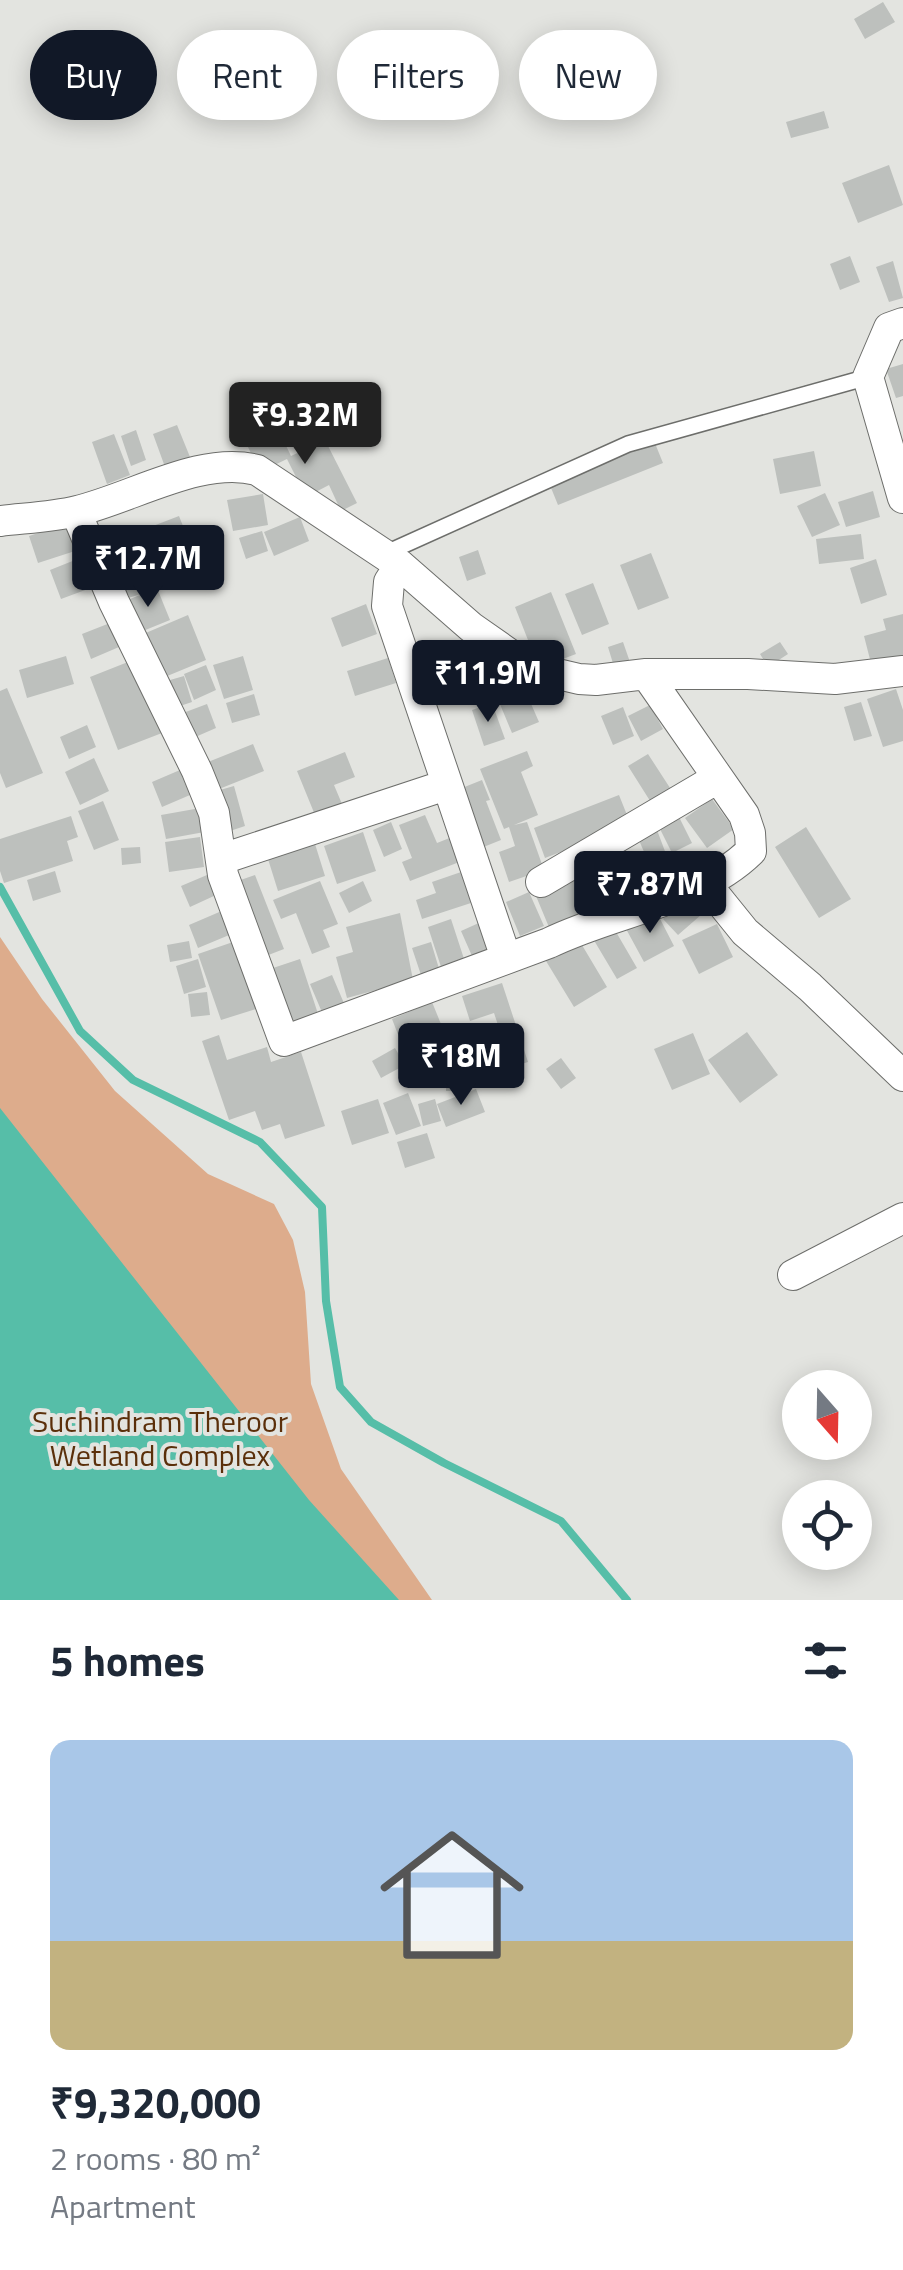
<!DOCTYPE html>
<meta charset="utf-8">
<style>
:root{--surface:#fff;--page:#f6f6f7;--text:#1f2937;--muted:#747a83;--line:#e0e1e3;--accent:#111827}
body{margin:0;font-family:"Titillium Web",sans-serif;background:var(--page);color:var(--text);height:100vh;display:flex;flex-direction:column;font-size:38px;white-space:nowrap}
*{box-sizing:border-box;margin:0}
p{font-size:32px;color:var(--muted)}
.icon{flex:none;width:55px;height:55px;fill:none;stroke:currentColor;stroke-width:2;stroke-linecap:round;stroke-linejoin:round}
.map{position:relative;height:1600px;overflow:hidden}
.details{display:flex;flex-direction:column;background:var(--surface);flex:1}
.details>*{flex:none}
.guide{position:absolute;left:30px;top:30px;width:845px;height:90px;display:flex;gap:20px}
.needle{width:65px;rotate:160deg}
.fabs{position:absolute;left:782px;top:1370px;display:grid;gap:20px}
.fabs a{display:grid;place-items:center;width:90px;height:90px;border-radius:50%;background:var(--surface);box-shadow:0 5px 25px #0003;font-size:50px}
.price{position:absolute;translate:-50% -85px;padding:0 22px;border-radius:10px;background:var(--accent);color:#fff;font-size:32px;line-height:65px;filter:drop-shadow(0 2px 5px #0008)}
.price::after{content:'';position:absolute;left:50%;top:60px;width:30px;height:22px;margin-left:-15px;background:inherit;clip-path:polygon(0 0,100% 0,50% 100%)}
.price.active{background:#222;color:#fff}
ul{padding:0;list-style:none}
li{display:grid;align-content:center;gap:20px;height:530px;padding:0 50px}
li+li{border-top:2px solid var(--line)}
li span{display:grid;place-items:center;height:310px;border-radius:20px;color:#555}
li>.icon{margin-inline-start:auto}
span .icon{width:180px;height:180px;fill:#fffc;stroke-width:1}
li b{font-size:42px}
h2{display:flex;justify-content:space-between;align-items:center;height:120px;padding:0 50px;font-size:42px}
.chip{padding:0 35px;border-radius:45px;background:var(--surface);box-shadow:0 5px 25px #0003;font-size:35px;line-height:90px}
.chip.active{background:var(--accent);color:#fff}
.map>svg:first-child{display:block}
</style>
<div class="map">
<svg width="903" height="1600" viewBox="0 0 903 1600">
<rect width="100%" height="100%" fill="#e3e4e0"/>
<!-- green -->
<path fill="#ddac8c" d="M 0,937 L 42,999 L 115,1091 L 208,1174 L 274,1204 L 293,1240 L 305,1292 L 311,1384 L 341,1469 L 432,1600 L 0,1600 Z"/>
<!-- water -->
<path fill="#56bea8" d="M 0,1108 L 309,1500 L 399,1600 L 0,1600 Z"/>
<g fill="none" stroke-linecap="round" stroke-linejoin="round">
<!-- stream -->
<path stroke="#56bea8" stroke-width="8" d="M 0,887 L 80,1031 L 133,1080 L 260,1142 L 322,1207 L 326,1301 L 340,1387 L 371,1422 L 444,1463 L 561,1521 L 627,1600"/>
</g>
<!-- building -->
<path fill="#bdc0bd" d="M 883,2 L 895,22 L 865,39 L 854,19 Z
M 824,111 L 829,128 L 791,138 L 786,122 Z
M 889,165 L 903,205 L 858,223 L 842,183 Z
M 850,256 L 860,282 L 840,290 L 830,264 Z
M 893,261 L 903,298 L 889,302 L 876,267 Z
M 903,364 L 903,396 L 896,398 L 886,369 Z
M 177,425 L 190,457 L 165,467 L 153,434 Z
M 278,429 L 291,456 L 325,440 L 357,503 L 341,511 L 329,485 L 306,497 L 287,459 L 260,472 L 247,445 Z
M 136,430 L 146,460 L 131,466 L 121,436 Z
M 650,431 L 663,463 L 558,505 L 545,473 Z
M 114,434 L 130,475 L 107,484 L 92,442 Z
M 814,451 L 821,486 L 780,494 L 773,459 Z
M 873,491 L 880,517 L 846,527 L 838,502 Z
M 825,493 L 840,525 L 812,537 L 797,506 Z
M 263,494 L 268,525 L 233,531 L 227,500 Z
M 179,516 L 191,546 L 166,556 L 153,526 Z
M 300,517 L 309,541 L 274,556 L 264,532 Z
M 66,524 L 75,551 L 38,563 L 29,536 Z
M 262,531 L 268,551 L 246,559 L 239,538 Z
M 151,533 L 160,558 L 119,574 L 109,549 Z
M 861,534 L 864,559 L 819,564 L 816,539 Z
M 478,550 L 486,574 L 467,581 L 459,557 Z
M 651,553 L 669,598 L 638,610 L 620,565 Z
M 85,556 L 96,586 L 61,599 L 50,570 Z
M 876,559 L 887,595 L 861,604 L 850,568 Z
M 140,574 L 145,593 L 118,601 L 113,582 Z
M 593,583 L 609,624 L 582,635 L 565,594 Z
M 157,588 L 170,620 L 138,633 L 125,601 Z
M 551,592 L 576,654 L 539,668 L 515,607 Z
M 366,604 L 377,634 L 342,647 L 331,618 Z
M 903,614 L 903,668 L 874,675 L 864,636 L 886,630 L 883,619 Z
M 188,615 L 206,660 L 160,679 L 141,635 Z
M 110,623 L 119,647 L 91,659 L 82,634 Z
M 623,642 L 631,665 L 615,670 L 608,647 Z
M 780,642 L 788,654 L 768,667 L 760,654 Z
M 66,656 L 74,684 L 27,698 L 19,670 Z
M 243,656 L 253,690 L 224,699 L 213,665 Z
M 388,658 L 396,683 L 355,696 L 347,671 Z
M 133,660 L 162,733 L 118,750 L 90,677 Z
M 206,665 L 216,690 L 194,700 L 184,674 Z
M 518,674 L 539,722 L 512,733 L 492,685 Z
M 184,676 L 192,702 L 171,709 L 163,682 Z
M 7,688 L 43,773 L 6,788 L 0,773 L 0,691 Z
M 896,689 L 903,710 L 903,741 L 883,747 L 867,699 Z
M 254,694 L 260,715 L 232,723 L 226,703 Z
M 861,702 L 872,736 L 854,741 L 844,707 Z
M 492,703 L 505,739 L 484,746 L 472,710 Z
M 207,704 L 216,728 L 193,738 L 183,713 Z
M 650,705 L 663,729 L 641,741 L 628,716 Z
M 623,707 L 634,736 L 613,745 L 601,716 Z
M 87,725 L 96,747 L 69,759 L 60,737 Z
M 253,744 L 264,771 L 214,791 L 203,764 Z
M 527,751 L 533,766 L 521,772 L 538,815 L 514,825 L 527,822 L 544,870 L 509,882 L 499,852 L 515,846 L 509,827 L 504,829 L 480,769 Z
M 345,752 L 355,777 L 334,785 L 342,804 L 315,815 L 297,771 Z
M 648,754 L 672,791 L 652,804 L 628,766 Z
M 94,758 L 109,791 L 80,805 L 65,772 Z
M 187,767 L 197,792 L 162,807 L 152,782 Z
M 482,780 L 490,800 L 486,801 L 501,840 L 476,850 L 452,792 Z
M 234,786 L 245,826 L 224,833 L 213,792 Z
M 619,795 L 631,825 L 545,858 L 534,828 Z
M 712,799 L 734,829 L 707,848 L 685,818 Z
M 103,801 L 119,840 L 94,850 L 78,811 Z
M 206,807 L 210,831 L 166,839 L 161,815 Z
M 425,815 L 437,843 L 452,837 L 462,861 L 410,881 L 402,862 L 412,858 L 399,825 Z
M 71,816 L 78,837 L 67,841 L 73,861 L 4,883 L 0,871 L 0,839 Z
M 679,817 L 692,843 L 672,853 L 659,827 Z
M 391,822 L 402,849 L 384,857 L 373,830 Z
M 806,827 L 851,899 L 819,918 L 775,847 Z
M 657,830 L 666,854 L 648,861 L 638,838 Z
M 363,832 L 376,871 L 337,884 L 324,846 Z
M 200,837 L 204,867 L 169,872 L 165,842 Z
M 315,844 L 325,876 L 278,891 L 268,859 Z
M 140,847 L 141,863 L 122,865 L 121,848 Z
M 686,854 L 694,874 L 663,886 L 655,866 Z
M 618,863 L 631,900 L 551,932 L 536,896 Z
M 651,867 L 659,890 L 634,899 L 626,875 Z
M 55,871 L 61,892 L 33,901 L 27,880 Z
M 464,871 L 474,902 L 422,919 L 416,900 L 436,893 L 432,882 Z
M 207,875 L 216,895 L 190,907 L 181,886 Z
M 255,875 L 284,949 L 258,959 L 229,884 Z
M 320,881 L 338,924 L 323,930 L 330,947 L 312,954 L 296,913 L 281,919 L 273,900 Z
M 363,881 L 372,901 L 349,913 L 339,893 Z
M 529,892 L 544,926 L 520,936 L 506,902 Z
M 694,892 L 709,908 L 678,935 L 663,919 Z
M 224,910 L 234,933 L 198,948 L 189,925 Z
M 656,911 L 674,946 L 644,962 L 625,927 Z
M 400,913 L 413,980 L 347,998 L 336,957 L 353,952 L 346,927 Z
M 451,919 L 466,965 L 443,973 L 428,927 Z
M 481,922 L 492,948 L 472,956 L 461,931 Z
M 717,924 L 733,957 L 699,974 L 682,940 Z
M 612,925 L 637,968 L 617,979 L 592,937 Z
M 579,940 L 607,987 L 574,1007 L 546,961 Z
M 189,941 L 192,958 L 170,962 L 167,945 Z
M 233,942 L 256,1009 L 221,1020 L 198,954 Z
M 431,942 L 440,972 L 422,978 L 412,948 Z
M 198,959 L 206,987 L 184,994 L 176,966 Z
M 300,959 L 321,1023 L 284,1035 L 264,971 Z
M 332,975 L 346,1008 L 324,1017 L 310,984 Z
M 502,983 L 528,1062 L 512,1067 L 494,1013 L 470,1021 L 462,996 Z
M 207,992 L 210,1015 L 191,1017 L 188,994 Z
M 432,1002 L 445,1034 L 404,1050 L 392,1019 Z
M 461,1027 L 473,1048 L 417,1078 L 406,1056 Z
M 747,1032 L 778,1075 L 740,1103 L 708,1060 Z
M 693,1033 L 710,1074 L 672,1090 L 654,1049 Z
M 219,1035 L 227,1060 L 267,1047 L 271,1062 L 301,1052 L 325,1126 L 285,1139 L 280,1124 L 262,1130 L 255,1111 L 229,1120 L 202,1041 Z
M 395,1048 L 405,1065 L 381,1078 L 372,1061 Z
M 483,1053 L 492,1073 L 471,1082 L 462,1062 Z
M 561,1058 L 576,1078 L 561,1089 L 546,1069 Z
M 446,1066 L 459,1066 L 458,1091 L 446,1091 Z
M 476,1089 L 485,1112 L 446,1127 L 437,1104 Z
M 408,1093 L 421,1126 L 396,1135 L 383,1103 Z
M 378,1099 L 389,1133 L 352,1145 L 341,1111 Z
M 435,1099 L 441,1121 L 423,1126 L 418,1104 Z
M 427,1133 L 435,1158 L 405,1168 L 397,1142 Z"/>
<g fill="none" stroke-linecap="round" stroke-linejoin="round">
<!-- service casing -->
<g stroke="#6d6e6b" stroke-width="18">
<path id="service" d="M 384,554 L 628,444 L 868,377"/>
</g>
<!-- minor casing -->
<g stroke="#6d6e6b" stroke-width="32">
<path id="minor" d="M 903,323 L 889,328 L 868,377 L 903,498
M 76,512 L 114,602 L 197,771 L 214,813 L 223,875 L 284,1041 L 549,943 C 614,911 699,902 751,851 L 750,833 L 744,815 L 646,674
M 0,521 C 25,518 53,517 77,511 C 132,498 202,455 257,470 L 400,565 L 471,627 L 528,667 L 579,679 L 596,680 L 646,674 L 748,674 L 835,679 L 903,671
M 400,565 L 389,582 L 387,606 L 506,958
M 222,859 L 446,785
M 541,882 L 716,779
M 707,885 L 745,932 L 810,987 L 903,1076
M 793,1275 L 903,1218"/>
</g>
<!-- service -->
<use href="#service" stroke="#fff" stroke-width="15"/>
<!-- minor -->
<use href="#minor" stroke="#fff" stroke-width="30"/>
</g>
<g text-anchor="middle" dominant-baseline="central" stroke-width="8" stroke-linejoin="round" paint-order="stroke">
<!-- park labels -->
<g font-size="30" fill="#5b2f0a" stroke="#e3e4e0">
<text x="160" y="1421">Suchindram Theroor<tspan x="160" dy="34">Wetland Complex</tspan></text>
</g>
</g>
</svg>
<div class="fabs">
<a><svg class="needle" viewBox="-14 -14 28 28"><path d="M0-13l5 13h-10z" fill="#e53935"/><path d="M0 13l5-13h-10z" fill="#747a83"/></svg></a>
<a><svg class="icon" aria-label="locate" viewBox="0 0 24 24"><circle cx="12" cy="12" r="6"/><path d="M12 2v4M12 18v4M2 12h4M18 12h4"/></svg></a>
</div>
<b class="price active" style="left:305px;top:467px">₹9.32M</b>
<b class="price" style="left:148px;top:610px">₹12.7M</b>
<b class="price" style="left:488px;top:725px">₹11.9M</b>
<b class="price" style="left:650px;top:936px">₹7.87M</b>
<b class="price" style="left:461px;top:1108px">₹18M</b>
<div class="guide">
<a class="chip active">Buy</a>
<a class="chip">Rent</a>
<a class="chip">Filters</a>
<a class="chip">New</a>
</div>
</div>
<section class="details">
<h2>5 homes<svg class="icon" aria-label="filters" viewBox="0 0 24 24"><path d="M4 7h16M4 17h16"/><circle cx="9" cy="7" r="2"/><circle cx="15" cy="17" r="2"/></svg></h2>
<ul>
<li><span style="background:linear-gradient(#a9c7e8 65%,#c2b280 0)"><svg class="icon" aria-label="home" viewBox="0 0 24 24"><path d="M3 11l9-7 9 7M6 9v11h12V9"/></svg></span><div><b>₹9,320,000</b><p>2 rooms · 80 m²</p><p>Apartment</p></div></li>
</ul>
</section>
